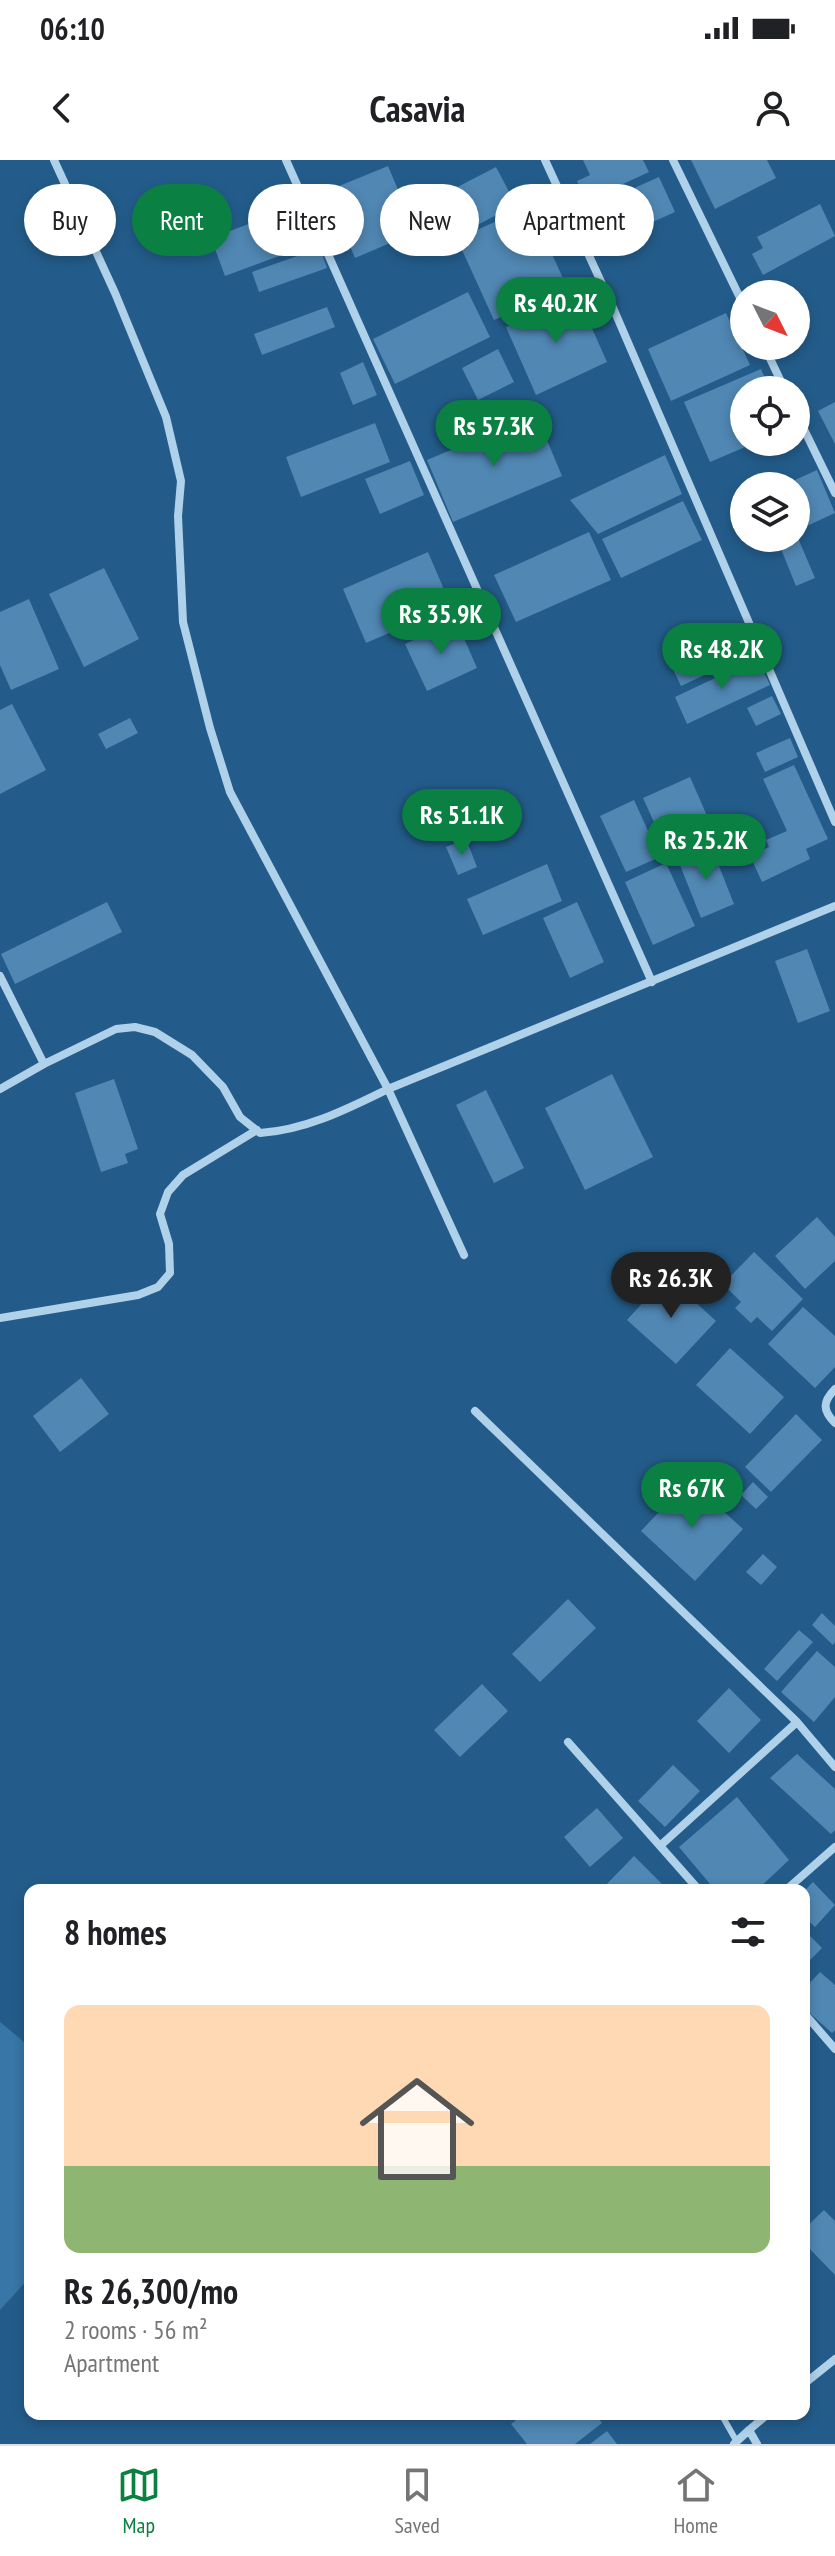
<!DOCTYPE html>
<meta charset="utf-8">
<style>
:root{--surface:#fff;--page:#f6f6f6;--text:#202124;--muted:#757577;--line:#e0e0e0;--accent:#0b8043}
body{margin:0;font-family:"PT Sans Narrow",sans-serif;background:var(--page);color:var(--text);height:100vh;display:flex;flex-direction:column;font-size:30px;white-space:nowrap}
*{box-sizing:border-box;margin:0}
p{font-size:26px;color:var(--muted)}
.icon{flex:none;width:44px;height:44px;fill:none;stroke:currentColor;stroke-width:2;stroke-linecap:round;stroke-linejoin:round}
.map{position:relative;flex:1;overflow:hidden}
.sheet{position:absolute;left:24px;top:1724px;width:786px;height:536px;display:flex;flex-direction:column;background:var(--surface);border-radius:16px;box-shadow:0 4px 12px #0003}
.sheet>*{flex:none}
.top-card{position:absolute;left:24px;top:24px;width:788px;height:72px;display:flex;gap:16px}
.needle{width:52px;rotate:132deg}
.tools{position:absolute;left:730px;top:120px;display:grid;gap:16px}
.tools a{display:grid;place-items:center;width:80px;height:80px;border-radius:50%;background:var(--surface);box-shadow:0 4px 12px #0003;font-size:40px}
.price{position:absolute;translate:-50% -68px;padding:0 18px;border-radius:28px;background:var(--accent);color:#fff;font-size:26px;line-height:52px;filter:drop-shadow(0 2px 4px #0008)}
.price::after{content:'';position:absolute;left:50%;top:48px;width:24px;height:18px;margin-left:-12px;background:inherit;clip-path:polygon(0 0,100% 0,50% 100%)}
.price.current{background:#222;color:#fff}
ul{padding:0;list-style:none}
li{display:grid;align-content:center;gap:16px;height:424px;padding:0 40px}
li span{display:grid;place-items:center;height:248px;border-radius:16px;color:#555}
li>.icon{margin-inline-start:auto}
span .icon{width:144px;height:144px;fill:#fffc;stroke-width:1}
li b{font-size:34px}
h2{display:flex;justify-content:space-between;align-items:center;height:96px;padding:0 40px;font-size:34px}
.chip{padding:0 28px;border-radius:36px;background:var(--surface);box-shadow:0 4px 12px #0003;font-size:28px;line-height:72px}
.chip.current{background:var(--accent);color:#fff}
.status{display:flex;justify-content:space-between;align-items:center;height:56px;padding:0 40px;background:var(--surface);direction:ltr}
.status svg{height:22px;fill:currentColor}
header{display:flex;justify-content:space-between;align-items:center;height:104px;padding:0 40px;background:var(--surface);font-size:36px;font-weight:700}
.tab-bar{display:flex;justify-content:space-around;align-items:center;height:112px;border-top:2px solid var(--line);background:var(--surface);font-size:22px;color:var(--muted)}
.tab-bar a{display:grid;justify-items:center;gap:4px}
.tab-bar .current{color:var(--accent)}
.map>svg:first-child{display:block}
</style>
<div class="status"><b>06:10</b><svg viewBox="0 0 49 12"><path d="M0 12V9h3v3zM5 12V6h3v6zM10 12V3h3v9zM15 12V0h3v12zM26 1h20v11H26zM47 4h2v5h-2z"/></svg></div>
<header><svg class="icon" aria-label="back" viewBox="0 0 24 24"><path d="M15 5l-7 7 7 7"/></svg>Casavia<svg class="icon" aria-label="person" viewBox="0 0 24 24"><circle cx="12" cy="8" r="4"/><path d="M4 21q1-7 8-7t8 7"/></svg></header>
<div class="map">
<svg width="835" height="2284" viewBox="0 0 835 2284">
<rect width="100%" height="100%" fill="#235c8a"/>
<!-- green -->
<path fill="#3776a7" d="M 0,1862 L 30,1887 L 30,2117 L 0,2150 Z"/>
<!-- building -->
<path fill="#5087b3" d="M 583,0 L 643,0 L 649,12 L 586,41 L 577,21 L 590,15 Z
M 691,0 L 767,0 L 776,18 L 715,49 Z
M 388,6 L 416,72 L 355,98 L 327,31 Z
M 496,7 L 516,45 L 462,73 L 442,35 Z
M 659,17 L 675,52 L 606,83 L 597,62 L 611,56 L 605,41 Z
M 820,44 L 835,76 L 763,115 L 752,94 L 763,88 L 757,77 Z
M 530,46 L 567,127 L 494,160 L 457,79 Z
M 283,51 L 298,89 L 225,116 L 211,78 Z
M 320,88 L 327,108 L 259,132 L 252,112 Z
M 468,132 L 490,177 L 395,224 L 373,179 Z
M 577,135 L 607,202 L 536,235 L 506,167 Z
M 327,147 L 335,167 L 262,195 L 254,174 Z
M 726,153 L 750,205 L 671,241 L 648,189 Z
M 498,189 L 514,222 L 478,240 L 462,208 Z
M 363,202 L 377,235 L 353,245 L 340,213 Z
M 761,209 L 770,230 L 744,230 L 744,282 L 757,282 L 710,302 L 684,242 Z
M 835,242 L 835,284 L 818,251 Z
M 536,254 L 562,316 L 453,362 L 427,300 Z
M 375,263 L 390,302 L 301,337 L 286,297 Z
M 665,295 L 682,334 L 598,374 L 570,340 Z
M 410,301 L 424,335 L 380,354 L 365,319 Z
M 817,310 L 835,353 L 796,371 L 796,326 L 782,326 Z
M 683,341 L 702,380 L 621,418 L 602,379 Z
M 589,372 L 611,420 L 516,462 L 494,415 Z
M 795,378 L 798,378 L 815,418 L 796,426 L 779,384 Z
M 428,392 L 451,446 L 366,483 L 343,429 Z
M 104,408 L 139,479 L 84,507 L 49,434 Z
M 29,439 L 59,509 L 11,530 L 0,505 L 0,452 Z
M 456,460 L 477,508 L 427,531 L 405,484 Z
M 717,470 L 732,502 L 681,526 L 666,494 Z
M 757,498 L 770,525 L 687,564 L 675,537 Z
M 772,536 L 781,554 L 756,566 L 747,548 Z
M 12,544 L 46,610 L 0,634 L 0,550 Z
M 130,558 L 138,573 L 106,589 L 98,574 Z
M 790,578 L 798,597 L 765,612 L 756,593 Z
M 794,605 L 828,679 L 806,689 L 810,699 L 762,722 L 750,696 L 769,687 L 766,680 L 787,671 L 763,619 Z
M 690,617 L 715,674 L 669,695 L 643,638 Z
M 634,640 L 660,697 L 626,712 L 600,656 Z
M 466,679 L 477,707 L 458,715 L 446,687 Z
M 711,686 L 734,744 L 701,758 L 678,700 Z
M 666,703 L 695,766 L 653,785 L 625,722 Z
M 547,704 L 562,741 L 483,775 L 467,739 Z
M 107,742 L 122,772 L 15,824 L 1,794 Z
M 577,742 L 604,802 L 570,818 L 543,758 Z
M 807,789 L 830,851 L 798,863 L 775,801 Z
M 612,914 L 653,997 L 585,1030 L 545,948 Z
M 114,919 L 138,989 L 125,994 L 128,1003 L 101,1012 L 75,933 Z
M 486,930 L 524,1008 L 494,1023 L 456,945 Z
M 817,1057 L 835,1077 L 835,1101 L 805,1129 L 775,1096 Z
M 754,1092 L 803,1139 L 772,1171 L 757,1157 L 751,1163 L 735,1148 L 741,1142 L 723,1124 Z
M 667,1116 L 716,1161 L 676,1204 L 627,1160 Z
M 803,1147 L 835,1176 L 835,1207 L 815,1228 L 768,1184 Z
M 730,1188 L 784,1237 L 750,1274 L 696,1225 Z
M 81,1218 L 109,1254 L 60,1292 L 33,1256 Z
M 796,1254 L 822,1280 L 771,1332 L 745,1307 Z
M 689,1320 L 743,1369 L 695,1421 L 641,1371 Z
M 753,1322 L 768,1337 L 756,1349 L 741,1335 Z
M 763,1394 L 777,1407 L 761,1425 L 746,1412 Z
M 568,1439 L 596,1468 L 540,1522 L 512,1494 Z
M 822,1453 L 835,1466 L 835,1482 L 833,1485 L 812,1465 Z
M 799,1470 L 813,1482 L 777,1521 L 764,1509 Z
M 817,1491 L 835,1507 L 835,1537 L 814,1562 L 781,1532 Z
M 482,1524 L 508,1551 L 460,1597 L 434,1570 Z
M 729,1528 L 761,1560 L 729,1593 L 697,1561 Z
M 797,1594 L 835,1629 L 835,1670 L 831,1674 L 770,1618 Z
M 673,1605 L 700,1631 L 665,1667 L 638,1641 Z
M 737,1637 L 789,1700 L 757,1730 L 715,1730 L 679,1687 Z
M 597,1648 L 623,1678 L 590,1707 L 564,1677 Z
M 634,1696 L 668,1730 L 601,1730 Z
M 813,1722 L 835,1745 L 815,1767 L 804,1756 L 804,1731 Z
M 804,1770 L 822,1788 L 804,1806 Z
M 820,1812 L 835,1825 L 835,1870 L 832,1873 L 804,1848 L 804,1829 Z
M 824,2050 L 835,2061 L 835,2115 L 804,2083 L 804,2069 Z
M 524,2254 L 595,2254 L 602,2263 L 575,2284 L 527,2284 L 511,2264 Z
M 607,2271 L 617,2284 L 590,2284 Z"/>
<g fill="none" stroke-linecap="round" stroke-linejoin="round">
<!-- service -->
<path stroke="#b0d1ea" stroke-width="6" d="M 721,2254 L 737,2282"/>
<!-- minor -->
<path stroke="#b0d1ea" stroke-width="8" d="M 54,0 L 115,133 L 166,257 L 181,321 L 178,356 L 183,462 L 210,568 L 230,632 L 388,929 L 464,1095
M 286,0 L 652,822
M 545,0 L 614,150 L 835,662
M 673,0 L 744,146
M 764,186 L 785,230
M 796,253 L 835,333
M 0,816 L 44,904
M 0,929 L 44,904 L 116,869 L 135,867 L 155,872 L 192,895 L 223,927 L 240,957 L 260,973 C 306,970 347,949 388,929 L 835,746
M 0,1158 L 138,1135 L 158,1127 L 170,1113 L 169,1084 L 160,1054 L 168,1032 L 183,1015 L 257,970
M 835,1229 C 822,1242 823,1251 835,1263
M 475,1251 L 797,1562 L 835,1607
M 568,1582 L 699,1730
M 661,1685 L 797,1562
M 786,1730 L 835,1687
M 804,1853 L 835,1889
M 804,2224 L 835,2199
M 734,2284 L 749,2270
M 757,2284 L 749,2270 L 768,2254"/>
</g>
</svg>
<div class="tools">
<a><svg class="needle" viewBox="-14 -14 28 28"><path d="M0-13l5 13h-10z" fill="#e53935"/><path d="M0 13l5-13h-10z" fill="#757577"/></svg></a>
<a><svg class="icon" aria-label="locate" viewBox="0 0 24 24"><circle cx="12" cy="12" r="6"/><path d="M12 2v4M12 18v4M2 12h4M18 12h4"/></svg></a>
<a><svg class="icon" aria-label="layers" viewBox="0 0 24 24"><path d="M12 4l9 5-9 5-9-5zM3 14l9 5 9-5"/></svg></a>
</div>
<b class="price" style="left:556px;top:185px">Rs 40.2K</b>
<b class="price" style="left:494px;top:308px">Rs 57.3K</b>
<b class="price" style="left:441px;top:496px">Rs 35.9K</b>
<b class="price" style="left:722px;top:531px">Rs 48.2K</b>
<b class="price" style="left:462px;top:697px">Rs 51.1K</b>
<b class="price" style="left:706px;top:722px">Rs 25.2K</b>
<b class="price current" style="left:671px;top:1160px">Rs 26.3K</b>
<b class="price" style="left:692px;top:1370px">Rs 67K</b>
<div class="top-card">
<a class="chip">Buy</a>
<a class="chip current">Rent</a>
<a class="chip">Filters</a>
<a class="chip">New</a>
<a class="chip">Apartment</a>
</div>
<section class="sheet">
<h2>8 homes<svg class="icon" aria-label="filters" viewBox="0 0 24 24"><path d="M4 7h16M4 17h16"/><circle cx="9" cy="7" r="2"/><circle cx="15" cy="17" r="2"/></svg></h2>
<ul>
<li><span style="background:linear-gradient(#ffd9b3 65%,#8fb573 0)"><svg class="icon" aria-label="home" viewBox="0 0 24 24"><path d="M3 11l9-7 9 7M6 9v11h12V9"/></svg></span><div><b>Rs 26,300/mo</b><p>2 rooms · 56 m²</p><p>Apartment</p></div></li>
</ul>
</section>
</div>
<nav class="tab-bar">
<a class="current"><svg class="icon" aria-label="map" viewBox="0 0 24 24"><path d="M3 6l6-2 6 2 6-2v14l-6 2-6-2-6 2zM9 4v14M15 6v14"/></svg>Map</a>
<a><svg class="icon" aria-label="saved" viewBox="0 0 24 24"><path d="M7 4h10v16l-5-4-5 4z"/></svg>Saved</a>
<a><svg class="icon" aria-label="home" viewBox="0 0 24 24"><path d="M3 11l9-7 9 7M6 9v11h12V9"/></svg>Home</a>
</nav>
